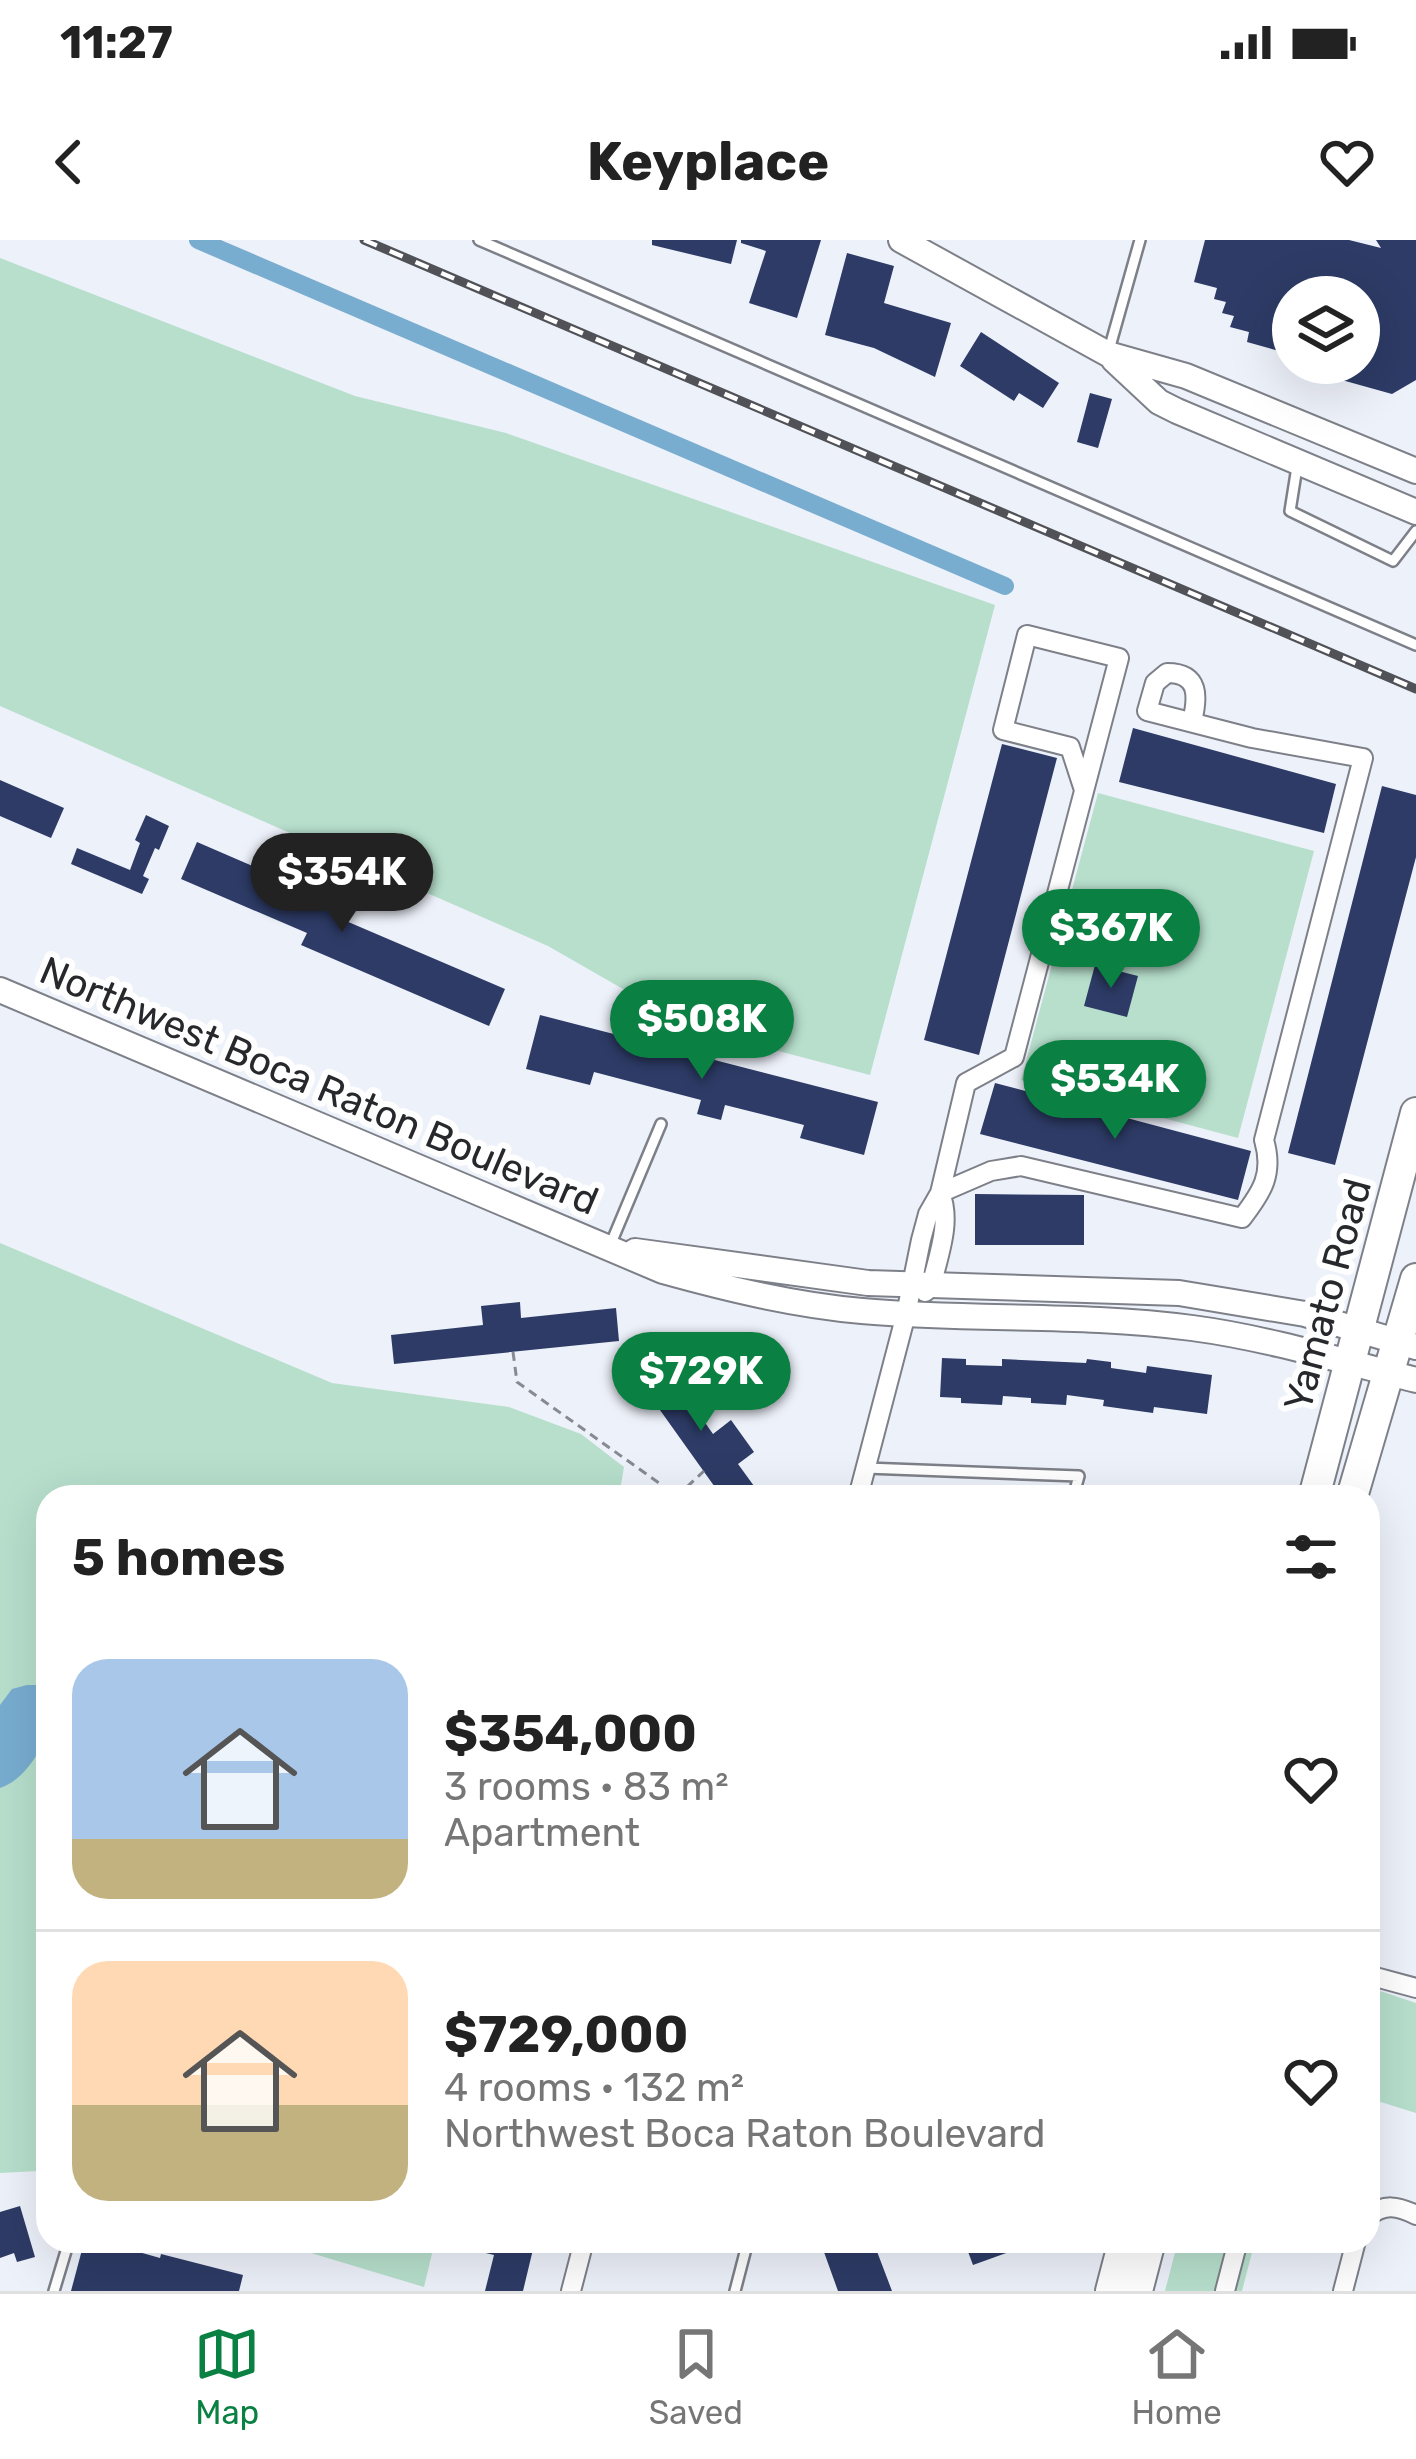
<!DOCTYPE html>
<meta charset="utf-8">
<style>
:root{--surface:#fff;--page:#f6f6f6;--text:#222;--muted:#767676;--line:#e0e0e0;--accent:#0b8043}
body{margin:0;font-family:Rubik,sans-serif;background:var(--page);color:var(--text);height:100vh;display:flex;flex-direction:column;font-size:45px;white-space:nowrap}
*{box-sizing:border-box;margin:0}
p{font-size:39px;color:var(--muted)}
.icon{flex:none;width:66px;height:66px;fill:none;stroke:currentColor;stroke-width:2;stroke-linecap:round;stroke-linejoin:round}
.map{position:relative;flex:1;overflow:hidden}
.drawer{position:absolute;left:36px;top:1245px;width:1344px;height:768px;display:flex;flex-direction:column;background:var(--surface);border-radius:36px;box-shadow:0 12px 48px #0002}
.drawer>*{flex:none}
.tools{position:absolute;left:1272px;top:36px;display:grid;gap:24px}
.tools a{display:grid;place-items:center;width:108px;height:108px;border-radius:50%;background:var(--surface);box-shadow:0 12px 48px #0002;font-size:60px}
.price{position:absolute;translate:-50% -102px;padding:0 27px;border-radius:42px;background:var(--accent);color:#fff;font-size:39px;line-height:78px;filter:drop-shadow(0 3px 6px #0008)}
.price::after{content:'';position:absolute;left:50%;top:72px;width:36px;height:27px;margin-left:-18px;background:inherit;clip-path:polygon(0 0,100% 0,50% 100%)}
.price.on{background:#222;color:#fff}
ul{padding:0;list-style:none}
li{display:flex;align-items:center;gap:36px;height:300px;padding:0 36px}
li+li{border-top:3px solid var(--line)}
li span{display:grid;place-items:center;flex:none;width:336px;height:240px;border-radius:36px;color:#555}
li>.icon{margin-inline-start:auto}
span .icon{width:144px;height:144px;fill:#fffc;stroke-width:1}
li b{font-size:51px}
h2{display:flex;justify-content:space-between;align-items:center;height:144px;padding:0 36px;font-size:51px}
.status{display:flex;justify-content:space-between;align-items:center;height:84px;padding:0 60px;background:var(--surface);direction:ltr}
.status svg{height:33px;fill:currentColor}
header{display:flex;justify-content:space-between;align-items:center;height:156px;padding:0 36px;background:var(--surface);font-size:54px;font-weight:700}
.menu{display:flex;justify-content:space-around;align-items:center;height:168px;border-top:3px solid var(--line);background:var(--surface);font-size:33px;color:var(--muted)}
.menu a{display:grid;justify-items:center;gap:6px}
.menu .on{color:var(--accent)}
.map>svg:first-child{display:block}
</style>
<div class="status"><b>11:27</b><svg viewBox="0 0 49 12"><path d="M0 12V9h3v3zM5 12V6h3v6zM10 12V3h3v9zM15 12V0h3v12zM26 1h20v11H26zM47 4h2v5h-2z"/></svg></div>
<header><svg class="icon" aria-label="back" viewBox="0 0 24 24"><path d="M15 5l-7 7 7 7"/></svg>Keyplace<svg class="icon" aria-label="heart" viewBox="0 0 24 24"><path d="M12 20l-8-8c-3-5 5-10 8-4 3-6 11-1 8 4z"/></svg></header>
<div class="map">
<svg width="1416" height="2051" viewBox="0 0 1416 2051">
<rect width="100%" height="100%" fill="#edf1fa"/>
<!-- green -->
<path fill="#b7dfcc" d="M 0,18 L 355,156 L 506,193 L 995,365 L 870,835 L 691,788 L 548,706 L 0,466 Z
M 1098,553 L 1314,611 L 1238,898 L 1021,840 Z
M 0,1003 L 332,1143 L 509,1167 L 581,1194 L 624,1227 L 619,1257 L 48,1257 L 48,1934 L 38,1931 L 0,1933 Z
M 1368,1747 L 1416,1763 L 1416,1873 L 1368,1858 Z
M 271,2001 L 435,2001 L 424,2047 Z
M 1178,2001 L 1255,2001 L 1242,2051 L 1165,2051 Z"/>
<!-- water -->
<path fill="#78add0" d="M 27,1445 L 37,1445 L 48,1453 C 48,1463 49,1474 48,1484 C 45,1509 23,1541 0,1548 L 0,1465 L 12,1449 Z"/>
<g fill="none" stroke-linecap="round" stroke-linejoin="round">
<!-- canal -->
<path stroke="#78add0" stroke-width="18" d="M 198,0 L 1005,346"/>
</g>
<!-- building -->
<path fill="#2d3b66" d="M 652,0 L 737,0 L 731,24 L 652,5 Z
M 741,0 L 821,0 L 797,78 L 749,63 L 766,11 L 741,3 Z
M 1205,0 L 1349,0 L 1381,8 L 1376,0 L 1416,0 L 1416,140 L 1392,154 L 1331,137 L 1323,123 L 1359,123 L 1359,57 L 1293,57 L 1293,115 L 1247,102 L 1249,92 L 1230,87 L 1234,76 L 1222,73 L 1226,62 L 1214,59 L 1217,48 L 1194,42 Z
M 847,13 L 894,26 L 884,63 L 951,83 L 935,137 L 874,108 L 825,95 Z
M 981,92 L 1059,143 L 1043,168 L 1019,153 L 1014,161 L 960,126 Z
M 1090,153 L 1112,159 L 1098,208 L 1077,202 Z
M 1133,488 L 1336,544 L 1324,593 L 1119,542 Z
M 1002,504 L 1057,518 L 979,815 L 924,800 Z
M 0,540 L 64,568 L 51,598 L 0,576 Z
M 1382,546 L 1416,555 L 1416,617 L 1335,925 L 1288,913 Z
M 146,575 L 169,586 L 159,610 L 155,608 L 143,636 L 149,639 L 142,654 L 71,624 L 77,608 L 130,630 L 140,603 L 135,600 Z
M 197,602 L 345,666 L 339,678 L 505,749 L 489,786 L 301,705 L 307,693 L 181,639 Z
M 1095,725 L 1138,736 L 1127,777 L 1084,766 Z
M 540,775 L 878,862 L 864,915 L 800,898 L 804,885 L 725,865 L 721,880 L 697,874 L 701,860 L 594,832 L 590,845 L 526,829 Z
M 995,843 L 1251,911 L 1238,960 L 980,894 Z
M 975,954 L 1084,955 L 1084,1005 L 975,1005 Z
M 520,1062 L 521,1078 L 616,1068 L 619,1101 L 394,1124 L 391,1095 L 483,1085 L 481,1066 Z
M 659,1117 L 713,1194 L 731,1180 L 754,1212 L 738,1224 L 762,1257 L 722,1257 L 635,1135 Z
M 942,1118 L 966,1119 L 966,1125 L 1002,1126 L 1002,1119 L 1086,1123 L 1087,1119 L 1111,1122 L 1111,1128 L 1146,1133 L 1147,1126 L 1212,1135 L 1207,1174 L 1154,1167 L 1153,1173 L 1103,1166 L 1104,1160 L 1067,1155 L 1066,1165 L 1031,1163 L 1031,1158 L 1003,1156 L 1002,1165 L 961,1163 L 961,1158 L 940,1157 Z
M 20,1966 L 35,2017 L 17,2022 L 14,2013 L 0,2018 L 0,1972 Z
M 100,2001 L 160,2018 L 161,2014 L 243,2035 L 239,2051 L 71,2051 L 83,2006 L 97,2010 Z
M 457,2001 L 535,2001 L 523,2051 L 485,2051 L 494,2015 L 457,2006 Z
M 820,2001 L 873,2001 L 892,2051 L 838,2051 Z
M 964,2001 L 1033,2001 L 1034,2003 L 973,2025 Z"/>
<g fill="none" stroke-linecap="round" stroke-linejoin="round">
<!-- service casing -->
<g stroke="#7d8088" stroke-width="14">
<path id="service" d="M 479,0 L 1416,405
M 1109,110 L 1140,0
M 1297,227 L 1290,271 L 1393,321 L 1416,291
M 609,1008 L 661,884
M 866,1228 L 1079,1236 L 1073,1257
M 54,2051 L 69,2001
M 735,2051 L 748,2001"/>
</g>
<!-- minor casing -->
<g stroke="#7d8088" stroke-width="22">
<path id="minor" d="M 940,953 L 991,931 L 1021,926 L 1242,978 C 1262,952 1274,934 1264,900 L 1363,518 L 1252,498 L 1147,471 L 1155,443 L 1167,433 C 1200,433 1198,457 1192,482
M 925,1052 L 931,1047 C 938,1016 952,982 940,953
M 858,1257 L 906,1074 L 921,1000 L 928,974 L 940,953 L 966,843 L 1014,817 L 1119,418 L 1027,395 L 1003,490 L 1070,507 L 1084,550
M 1368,1735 L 1416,1748
M 1368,1977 C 1384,1963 1398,1966 1416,1975
M 571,2051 L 584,2001
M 1225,2051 L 1238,2001
M 1343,2051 L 1356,2001"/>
</g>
<!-- tertiary casing -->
<g stroke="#7d8088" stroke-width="28">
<path id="tertiary" d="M 901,0 L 1108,114 L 1186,136 L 1416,231
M 1114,120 L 1159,162 L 1177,171 L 1416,272
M 0,750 L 663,1031 C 728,1049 794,1065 862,1071 C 972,1081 1082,1073 1192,1088 C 1268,1098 1342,1121 1416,1140
M 635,1011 L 868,1043 L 1179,1053 L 1305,1074 L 1416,1107"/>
</g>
<!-- primary casing -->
<g stroke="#7d8088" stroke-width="34">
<path id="primary" d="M 1314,1257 L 1416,873
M 1352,1257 L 1416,1039
M 1111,2051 L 1124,2001
M 1137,2051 L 1150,2001"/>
</g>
<!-- path -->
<path stroke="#888a91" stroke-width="3" stroke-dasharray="9 6" stroke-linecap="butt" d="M 513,1112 L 517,1142 L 659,1243 L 664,1257
M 676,1257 L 704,1231"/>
<!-- service -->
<use href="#service" stroke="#fff" stroke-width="9"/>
<!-- minor -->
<use href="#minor" stroke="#fff" stroke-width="18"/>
<!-- tertiary -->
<use href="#tertiary" stroke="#fff" stroke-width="24"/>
<!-- primary -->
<use href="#primary" stroke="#fff" stroke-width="30"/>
<!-- rail casing -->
<g stroke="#515257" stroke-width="9">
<path id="rail" d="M 364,0 L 1416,449"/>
</g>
<!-- rail -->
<use href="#rail" stroke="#fefefe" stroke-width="4.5" stroke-dasharray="14" stroke-linecap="butt"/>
</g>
<g text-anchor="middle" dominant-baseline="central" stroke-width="12" stroke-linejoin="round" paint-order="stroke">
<!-- street labels -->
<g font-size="39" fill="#27282c" stroke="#fefefe">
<text transform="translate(319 846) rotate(23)">Northwest Boca Raton Boulevard</text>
<text transform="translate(1328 1055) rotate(-75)">Yamato Road</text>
</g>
</g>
</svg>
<div class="tools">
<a><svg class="icon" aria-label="layers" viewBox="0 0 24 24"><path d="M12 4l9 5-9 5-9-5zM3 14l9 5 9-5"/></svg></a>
</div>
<b class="price on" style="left:342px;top:695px">$354K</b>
<b class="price" style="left:1111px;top:751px">$367K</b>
<b class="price" style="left:702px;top:842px">$508K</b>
<b class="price" style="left:1115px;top:902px">$534K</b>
<b class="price" style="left:701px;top:1194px">$729K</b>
<section class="drawer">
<h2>5 homes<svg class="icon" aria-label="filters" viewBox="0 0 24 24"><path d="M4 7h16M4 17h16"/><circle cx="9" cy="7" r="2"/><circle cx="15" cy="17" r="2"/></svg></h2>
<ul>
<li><span style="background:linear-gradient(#a9c7e8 75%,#c2b280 0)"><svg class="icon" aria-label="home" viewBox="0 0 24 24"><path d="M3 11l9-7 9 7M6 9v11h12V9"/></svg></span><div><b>$354,000</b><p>3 rooms · 83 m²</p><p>Apartment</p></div><svg class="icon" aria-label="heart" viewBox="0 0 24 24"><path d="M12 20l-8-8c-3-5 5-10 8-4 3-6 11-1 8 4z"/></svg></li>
<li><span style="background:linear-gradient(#ffd9b3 60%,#c2b280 0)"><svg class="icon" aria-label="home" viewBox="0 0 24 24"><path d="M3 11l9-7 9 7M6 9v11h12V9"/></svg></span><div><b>$729,000</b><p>4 rooms · 132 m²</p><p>Northwest Boca Raton Boulevard</p></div><svg class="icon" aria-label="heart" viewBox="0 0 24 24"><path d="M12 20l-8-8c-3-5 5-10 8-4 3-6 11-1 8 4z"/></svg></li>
</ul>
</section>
</div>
<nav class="menu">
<a class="on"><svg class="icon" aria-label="map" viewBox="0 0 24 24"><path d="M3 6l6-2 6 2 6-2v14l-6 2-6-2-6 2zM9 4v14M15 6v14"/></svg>Map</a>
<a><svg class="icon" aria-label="saved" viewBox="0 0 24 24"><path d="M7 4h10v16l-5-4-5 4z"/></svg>Saved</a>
<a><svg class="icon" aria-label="home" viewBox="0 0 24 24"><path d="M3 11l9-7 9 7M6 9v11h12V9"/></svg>Home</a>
</nav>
